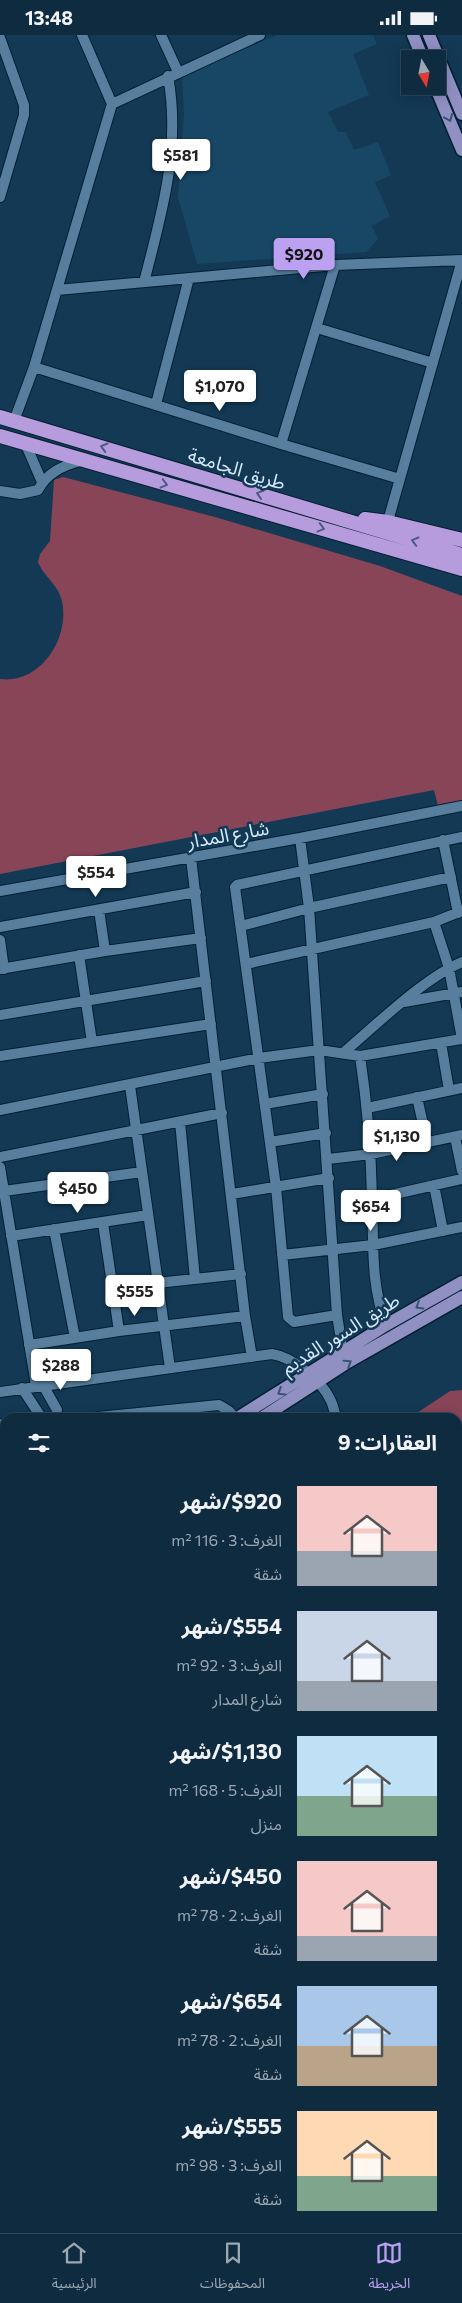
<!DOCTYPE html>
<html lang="ar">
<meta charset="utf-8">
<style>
:root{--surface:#0e2b40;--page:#173347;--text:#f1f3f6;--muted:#9ba7b1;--line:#2e4759;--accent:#bca0f2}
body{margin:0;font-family:Commissioner,"Noto Sans Arabic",sans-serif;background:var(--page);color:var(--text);direction:rtl;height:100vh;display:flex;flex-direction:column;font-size:19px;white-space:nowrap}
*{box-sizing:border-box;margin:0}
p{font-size:16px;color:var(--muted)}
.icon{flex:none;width:28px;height:28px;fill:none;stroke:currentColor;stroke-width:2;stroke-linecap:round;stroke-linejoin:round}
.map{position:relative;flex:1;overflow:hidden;direction:ltr}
.sheet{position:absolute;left:0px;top:1378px;width:462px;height:821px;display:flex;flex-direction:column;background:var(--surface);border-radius:15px 15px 0 0;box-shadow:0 2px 12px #0003,0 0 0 1px var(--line);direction:rtl}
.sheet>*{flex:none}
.needle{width:32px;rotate:170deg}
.fabs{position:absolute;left:401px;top:15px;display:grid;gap:10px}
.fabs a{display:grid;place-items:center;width:45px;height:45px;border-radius:0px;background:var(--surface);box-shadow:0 2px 12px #0003,0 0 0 1px var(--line);font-size:25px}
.price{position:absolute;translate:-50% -42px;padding:0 11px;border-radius:5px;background:#fff;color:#222;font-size:16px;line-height:32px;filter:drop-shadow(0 1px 2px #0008)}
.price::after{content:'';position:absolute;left:50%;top:30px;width:15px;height:11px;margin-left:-8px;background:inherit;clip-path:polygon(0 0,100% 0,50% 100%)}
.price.current{background:var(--accent);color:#111}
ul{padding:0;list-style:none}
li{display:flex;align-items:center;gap:15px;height:125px;padding:0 25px}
li span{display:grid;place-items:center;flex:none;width:140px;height:100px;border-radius:0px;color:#555}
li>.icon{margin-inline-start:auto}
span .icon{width:60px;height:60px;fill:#fffc;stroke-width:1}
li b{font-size:21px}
h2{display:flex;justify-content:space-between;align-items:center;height:60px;padding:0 25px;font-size:21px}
.status{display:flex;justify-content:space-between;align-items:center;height:35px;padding:0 25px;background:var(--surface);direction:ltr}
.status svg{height:14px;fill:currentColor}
.tab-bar{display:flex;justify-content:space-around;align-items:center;height:70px;border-top:1px solid var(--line);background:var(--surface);font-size:14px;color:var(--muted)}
.tab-bar a{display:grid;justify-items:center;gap:2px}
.tab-bar .current{color:var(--accent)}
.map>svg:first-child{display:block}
</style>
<div class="status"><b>13:48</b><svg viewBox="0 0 49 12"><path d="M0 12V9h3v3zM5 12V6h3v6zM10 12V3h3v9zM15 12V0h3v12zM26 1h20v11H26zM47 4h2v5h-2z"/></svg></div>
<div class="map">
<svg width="462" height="2198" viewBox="0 0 462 2198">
<rect width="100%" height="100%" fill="#133955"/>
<!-- built -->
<path fill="#184766" d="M 277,0 L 373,0 L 377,9 L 353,19 L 369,60 L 328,77 L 338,97 L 346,97 L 354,115 L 378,107 L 391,140 L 375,147 L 390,181 L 372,191 L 378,204 L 366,217 L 197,229 L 178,162 L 184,78 L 182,41 Z
M 117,2194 L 249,2194 L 249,2198 L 117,2198 Z"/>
<!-- green -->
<path fill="#884558" d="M 63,442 L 215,482 L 380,531 L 462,561 L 462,766 L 438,771 L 434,755 L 0,839 L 0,644 C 41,649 70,603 62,566 C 58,549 44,542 38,527 L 40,519 L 50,506 L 54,445 Z
M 462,1355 L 462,1605 L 458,1605 L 458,1382 L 411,1382 L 450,1356 Z"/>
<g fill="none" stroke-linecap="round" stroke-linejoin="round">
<!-- minor casing -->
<g stroke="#032034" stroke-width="12">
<path id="minor" d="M 161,0 L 178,37
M 0,3 L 24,70 L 24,80 L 0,162
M 112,69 L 260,0
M 144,247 C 162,178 181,112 168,41
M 57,255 L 335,230 L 462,225
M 317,293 L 433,328
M 34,332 L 281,409 L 400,444
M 156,369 L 189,243
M 14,386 L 34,332 L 112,69 L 82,0
M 281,409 L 335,230
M 26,410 L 42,447
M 0,456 L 20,459 L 38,455 C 47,438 62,431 80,426
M 386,493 L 462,225
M 300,803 L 309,873 L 337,1280 L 343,1318
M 443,805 L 458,878
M 191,823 L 245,1281 L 252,1322
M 0,856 L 300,803 L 462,771
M 99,875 L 105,916
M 434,887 L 449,933 L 462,1004
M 241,891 L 309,873 L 451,842
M 0,892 L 196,857
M 0,905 L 4,934
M 79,920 L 92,1007
M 246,929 L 434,887 L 462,876
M 0,934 L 105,916 L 201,903
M 404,967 L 462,957
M 0,980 L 206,946
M 441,1008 L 449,1055
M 343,1018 C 376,990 424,943 462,927
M 0,1021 L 211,989
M 360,1021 C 367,1068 371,1115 372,1162 C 374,1208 370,1247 386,1290
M 130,1051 L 170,1333
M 417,1062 L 427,1107
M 265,1069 L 323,1059
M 367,1073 L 462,1053
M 0,1075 L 259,1023 L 319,1015 L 360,1021 L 462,1004
M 180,1087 L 195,1244
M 455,1102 L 462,1136
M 270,1107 L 326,1098
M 0,1122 L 222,1078
M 328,1124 L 371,1119 L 462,1100
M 0,1132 L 36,1350
M 434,1150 L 443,1196
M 4,1156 L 142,1137
M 232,1159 L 329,1143
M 373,1164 L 462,1144
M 103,1188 L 119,1296
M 54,1194 L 75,1303
M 11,1201 L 148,1180
M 282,1220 L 373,1210 L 462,1192
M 157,1248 L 241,1239
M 337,1280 L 294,1287 L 288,1282 L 276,1152 L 235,852 L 237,850 L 462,802
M 29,1310 L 119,1296 L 245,1281
M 43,1350 L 57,1375
M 22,1353 L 41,1382
M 0,1357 L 272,1319 C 292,1322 321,1345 330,1364 C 333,1369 334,1376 336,1382
M 98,1382 L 219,1370 L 229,1376 L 234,1382
M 0,1389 L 5,1397
M 0,1457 L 5,1464
M 458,1639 L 462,1639
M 0,1647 L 5,1644
M 458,1676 L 462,1676
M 458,1724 L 462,1724
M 0,1739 L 5,1735
M 458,1764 L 462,1764
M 458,1792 L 462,1817
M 0,1817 L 5,1817
M 460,1832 L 462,1863
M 0,1888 L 5,1889
M 0,1984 L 5,1984
M 458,2014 L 462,2014
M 0,2060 L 5,2060
M 458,2103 L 462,2103
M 0,2130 L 5,2130
M 458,2173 L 462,2173
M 262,2194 L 263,2198
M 337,2197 L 400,2196
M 102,2198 L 103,2194"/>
</g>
<!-- major casing -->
<g stroke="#032034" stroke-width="15">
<path id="major" d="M 413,0 L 423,24
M 429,0 L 462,79
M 435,51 L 462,115
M 239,1382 L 386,1290 L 462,1247
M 263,1382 L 348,1327 L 462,1262
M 0,1539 L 5,1536
M 0,1552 L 5,1549"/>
</g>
<!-- highway casing -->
<g stroke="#032034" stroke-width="16">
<path id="highway" d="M 0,382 L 462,520
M 0,401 L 462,534
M 365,484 L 388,487 L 462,505"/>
</g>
<!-- minor -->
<use href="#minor" stroke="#577e9d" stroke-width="10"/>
<!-- major -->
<use href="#major" stroke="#9190c3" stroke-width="12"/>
<!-- highway -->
<use href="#highway" stroke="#b79cdd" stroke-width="14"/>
</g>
<!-- one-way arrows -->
<defs><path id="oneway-chevron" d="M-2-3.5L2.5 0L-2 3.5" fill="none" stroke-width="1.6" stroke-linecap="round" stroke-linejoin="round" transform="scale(1.25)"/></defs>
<g stroke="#395376">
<use href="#oneway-chevron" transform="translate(449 83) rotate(67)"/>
<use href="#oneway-chevron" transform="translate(419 1271) rotate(149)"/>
<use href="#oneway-chevron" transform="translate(348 1328) rotate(-33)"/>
<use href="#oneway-chevron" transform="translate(281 1357) rotate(148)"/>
</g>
<g stroke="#4c5c85">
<use href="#oneway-chevron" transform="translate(104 412) rotate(-164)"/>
<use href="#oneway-chevron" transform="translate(164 449) rotate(15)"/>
<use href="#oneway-chevron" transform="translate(260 459) rotate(-163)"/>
<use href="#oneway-chevron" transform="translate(321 493) rotate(15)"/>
<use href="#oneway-chevron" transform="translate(415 506) rotate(-164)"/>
</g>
<g text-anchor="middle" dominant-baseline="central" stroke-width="5" stroke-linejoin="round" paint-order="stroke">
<!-- street labels -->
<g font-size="19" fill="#d4e9fb" stroke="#133955">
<text transform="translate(237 433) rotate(17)">طريق الجامعة</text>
<text transform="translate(228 799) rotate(-10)">شارع المدار</text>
<text transform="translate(340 1298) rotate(-32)">طريق السور القديم</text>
</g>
</g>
</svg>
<div class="fabs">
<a><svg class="needle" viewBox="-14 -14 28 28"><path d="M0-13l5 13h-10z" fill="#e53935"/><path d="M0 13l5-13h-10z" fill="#9ba7b1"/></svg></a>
</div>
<b class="price" style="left:181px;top:146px">$581</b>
<b class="price current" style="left:304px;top:245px">$920</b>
<b class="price" style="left:220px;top:377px">$1,070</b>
<b class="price" style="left:96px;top:863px">$554</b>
<b class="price" style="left:397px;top:1127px">$1,130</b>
<b class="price" style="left:78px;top:1179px">$450</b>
<b class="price" style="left:371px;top:1197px">$654</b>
<b class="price" style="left:135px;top:1282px">$555</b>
<b class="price" style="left:61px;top:1356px">$288</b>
<section class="sheet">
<h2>العقارات: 9<svg class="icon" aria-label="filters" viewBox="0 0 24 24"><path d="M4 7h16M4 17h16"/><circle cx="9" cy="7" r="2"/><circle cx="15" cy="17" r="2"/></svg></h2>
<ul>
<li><span style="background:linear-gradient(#f6c9c9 65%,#9aa5b1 0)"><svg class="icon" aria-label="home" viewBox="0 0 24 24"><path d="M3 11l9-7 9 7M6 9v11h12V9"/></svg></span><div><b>$920/شهر</b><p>الغرف: 3 · 116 m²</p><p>شقة</p></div></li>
<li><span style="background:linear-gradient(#c9d6e8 70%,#9aa5b1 0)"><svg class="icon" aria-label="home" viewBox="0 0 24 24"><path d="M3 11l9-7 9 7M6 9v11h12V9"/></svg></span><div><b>$554/شهر</b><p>الغرف: 3 · 92 m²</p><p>شارع المدار</p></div></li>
<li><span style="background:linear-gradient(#bfe0f5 60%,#7fa58c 0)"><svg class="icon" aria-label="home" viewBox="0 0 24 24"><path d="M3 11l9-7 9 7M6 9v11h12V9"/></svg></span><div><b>$1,130/شهر</b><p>الغرف: 5 · 168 m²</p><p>منزل</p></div></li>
<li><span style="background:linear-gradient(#f6c9c9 75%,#9aa5b1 0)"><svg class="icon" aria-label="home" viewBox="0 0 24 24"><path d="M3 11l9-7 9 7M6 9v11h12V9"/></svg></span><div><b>$450/شهر</b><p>الغرف: 2 · 78 m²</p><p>شقة</p></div></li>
<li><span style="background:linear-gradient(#a9c7e8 60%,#b9a48a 0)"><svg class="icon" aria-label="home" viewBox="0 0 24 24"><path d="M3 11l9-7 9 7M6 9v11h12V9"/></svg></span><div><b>$654/شهر</b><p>الغرف: 2 · 78 m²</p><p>شقة</p></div></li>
<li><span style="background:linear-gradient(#ffd9b3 65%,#7fa58c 0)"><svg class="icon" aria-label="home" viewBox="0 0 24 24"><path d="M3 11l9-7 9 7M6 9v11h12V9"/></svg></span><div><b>$555/شهر</b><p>الغرف: 3 · 98 m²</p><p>شقة</p></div></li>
</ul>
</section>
</div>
<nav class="tab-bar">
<a class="current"><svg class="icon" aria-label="map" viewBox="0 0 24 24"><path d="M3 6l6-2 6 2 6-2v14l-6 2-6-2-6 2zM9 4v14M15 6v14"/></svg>الخريطة</a>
<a><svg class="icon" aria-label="saved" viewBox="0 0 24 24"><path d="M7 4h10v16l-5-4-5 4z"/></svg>المحفوظات</a>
<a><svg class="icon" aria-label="home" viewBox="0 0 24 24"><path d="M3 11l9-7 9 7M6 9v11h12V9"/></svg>الرئيسية</a>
</nav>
